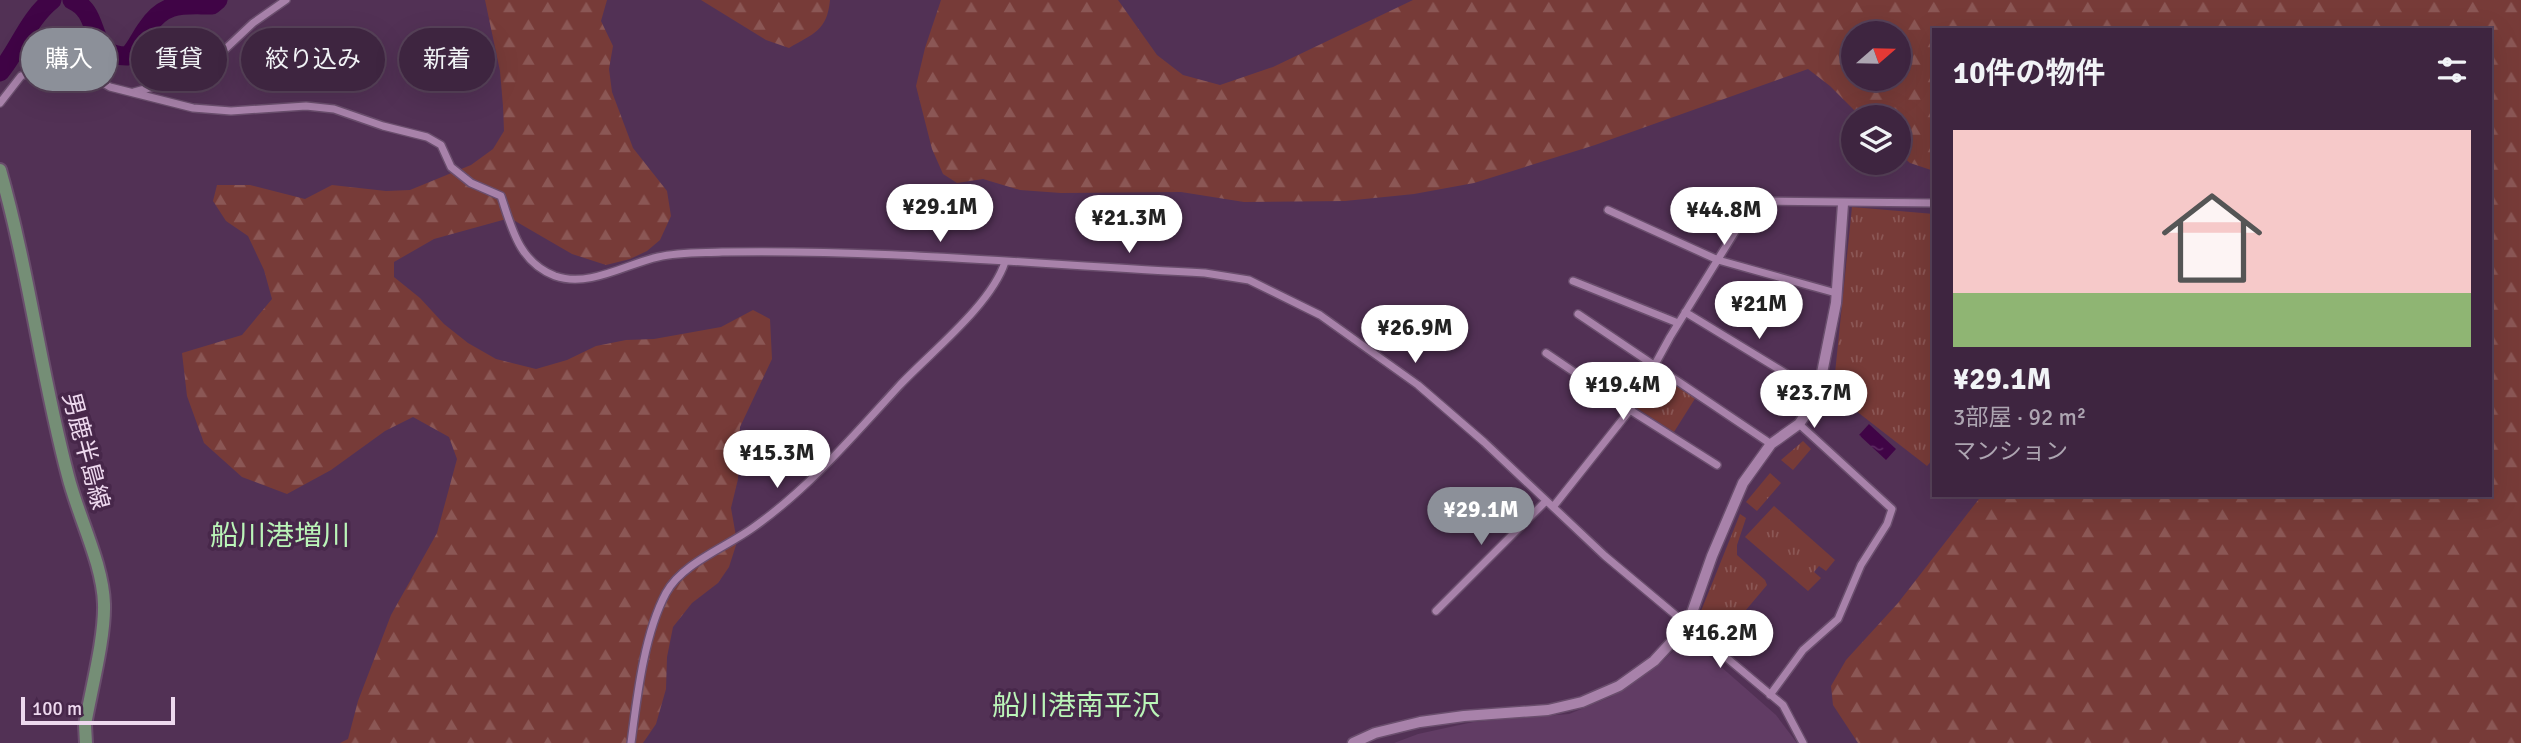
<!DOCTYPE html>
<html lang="ja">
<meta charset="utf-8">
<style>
:root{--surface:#3e2540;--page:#452d47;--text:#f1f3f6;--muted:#ada5b1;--line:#574259;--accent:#8c9099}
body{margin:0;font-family:Signika,"Noto Sans JP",sans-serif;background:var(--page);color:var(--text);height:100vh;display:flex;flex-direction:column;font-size:26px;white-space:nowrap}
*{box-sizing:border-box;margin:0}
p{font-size:23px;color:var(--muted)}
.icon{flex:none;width:38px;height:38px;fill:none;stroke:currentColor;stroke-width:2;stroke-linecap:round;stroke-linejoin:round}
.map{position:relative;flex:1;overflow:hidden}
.details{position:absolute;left:1932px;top:28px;width:560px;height:469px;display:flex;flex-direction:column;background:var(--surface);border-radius:0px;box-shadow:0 7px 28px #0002,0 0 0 2px var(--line)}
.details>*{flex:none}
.guide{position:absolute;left:21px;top:28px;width:665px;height:63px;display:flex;gap:14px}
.needle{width:46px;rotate:70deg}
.buttons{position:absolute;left:1841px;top:21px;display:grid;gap:14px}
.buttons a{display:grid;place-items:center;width:70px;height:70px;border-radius:50%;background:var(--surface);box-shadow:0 7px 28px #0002,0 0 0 2px var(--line);font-size:35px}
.scale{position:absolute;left:21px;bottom:18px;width:154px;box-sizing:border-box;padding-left:7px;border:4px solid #eed9ef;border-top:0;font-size:19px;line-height:24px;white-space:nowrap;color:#eed9ef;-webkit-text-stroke:5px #47274a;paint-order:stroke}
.price{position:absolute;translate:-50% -60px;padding:0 16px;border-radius:24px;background:#fff;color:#222;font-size:23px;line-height:46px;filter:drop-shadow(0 2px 4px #0008)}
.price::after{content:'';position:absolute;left:50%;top:42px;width:21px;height:16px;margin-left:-10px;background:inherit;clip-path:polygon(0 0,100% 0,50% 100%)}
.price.on{background:var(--accent);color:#fff}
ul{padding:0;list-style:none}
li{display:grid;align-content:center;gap:14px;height:371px;padding:0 21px}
li span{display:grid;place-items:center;height:217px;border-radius:0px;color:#555}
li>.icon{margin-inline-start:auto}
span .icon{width:126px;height:126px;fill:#fffc;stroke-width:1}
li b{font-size:30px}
h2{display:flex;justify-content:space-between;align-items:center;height:84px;padding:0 21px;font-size:30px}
.pill{padding:0 24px;border-radius:32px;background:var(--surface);box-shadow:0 7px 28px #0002,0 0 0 2px var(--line);font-size:24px;line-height:63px}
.pill.on{background:var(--accent);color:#fff}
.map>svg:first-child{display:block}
</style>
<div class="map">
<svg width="2521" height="743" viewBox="0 0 2521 743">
<defs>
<pattern id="grass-tufts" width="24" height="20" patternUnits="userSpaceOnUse" patternTransform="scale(1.75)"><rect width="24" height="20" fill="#773b38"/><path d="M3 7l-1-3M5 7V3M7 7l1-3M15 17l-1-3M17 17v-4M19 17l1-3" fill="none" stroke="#8b5755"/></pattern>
<pattern id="forest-firs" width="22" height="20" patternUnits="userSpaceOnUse" patternTransform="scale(1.75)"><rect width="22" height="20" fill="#773b38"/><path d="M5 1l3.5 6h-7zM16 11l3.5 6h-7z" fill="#8b5755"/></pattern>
<pattern id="water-ripples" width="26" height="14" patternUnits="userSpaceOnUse" patternTransform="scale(1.75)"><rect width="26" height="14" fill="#400446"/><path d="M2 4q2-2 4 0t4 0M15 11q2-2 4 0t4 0" fill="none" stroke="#5c2861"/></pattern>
</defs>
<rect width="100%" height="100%" fill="#523155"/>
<!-- built -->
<path fill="#613c64" d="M 1687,637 L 1776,715 L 1797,743 L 1394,743 L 1418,734 L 1473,722 L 1569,714 L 1611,697 L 1664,660 Z"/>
<!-- grass -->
<path fill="url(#grass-tufts)" d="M 1852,207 L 1934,214 L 1934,458 L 1927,466 L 1833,393 Z
M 1657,369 L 1696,397 L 1674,432 L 1635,407 Z
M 1803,441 L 1811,449 L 1793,470 L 1781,460 Z
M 1770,473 L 1781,483 L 1757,511 L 1746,502 Z
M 1774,506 L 1835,560 L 1826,571 L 1819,566 L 1814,572 L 1821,578 L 1808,591 L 1745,537 Z
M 1740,514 L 1746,518 L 1737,545 L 1737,555 L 1765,580 L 1767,585 L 1719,642 L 1703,632 L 1699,616 Z"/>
<!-- forest -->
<path fill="url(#forest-firs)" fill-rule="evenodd" d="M 485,0 L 607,0 L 601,21 L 613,46 L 609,69 L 612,92 L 633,148 L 667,191 L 671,216 L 660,240 L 647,251 L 630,259 L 606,265 L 572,254 L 510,218 L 434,239 L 394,262 L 394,277 L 420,298 L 444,324 L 468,343 L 496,359 L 536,369 L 567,360 L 596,346 L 626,340 L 654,339 L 721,327 L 753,310 L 770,319 L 772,359 L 740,427 L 738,479 L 731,508 L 737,542 L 729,567 L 718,583 L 692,603 L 673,627 L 667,657 L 666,689 L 656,724 L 643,743 L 340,743 L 348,739 L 358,701 L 391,615 L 437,533 L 457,459 L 449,437 L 413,417 L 385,431 L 331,470 L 287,494 L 242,477 L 204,443 L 187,396 L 182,353 L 242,335 L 272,299 L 264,270 L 248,236 L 226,221 L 213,201 L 217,185 L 250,185 L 305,199 L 332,185 L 386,191 L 410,190 L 471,165 L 493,149 L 504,131 L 503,106 L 500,71 Z
M 701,0 L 830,0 C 827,31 814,33 789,48 L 766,40 Z
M 941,0 L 1118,0 L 1157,55 L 1183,75 L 1220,85 L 1273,67 L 1413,0 L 2521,0 L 2521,743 L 1858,743 L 1833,705 L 1831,686 L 1846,660 L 1898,603 L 1982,495 L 2490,495 L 2490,30 L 1934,30 L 1934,171 L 1910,163 L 1899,153 L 1899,117 L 1861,117 L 1830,86 L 1808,69 L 1595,145 L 1474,183 L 1414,194 L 1345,201 L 1244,202 L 1181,192 L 1061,193 L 1020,190 L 983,179 L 957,183 L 943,174 L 932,149 L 916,86 L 925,48 ZM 1899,33 L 1899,79 L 1853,79 L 1853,33 Z"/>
<!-- water -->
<path fill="url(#water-ripples)" d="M 1869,424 L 1896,449 L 1886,460 L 1859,435 Z"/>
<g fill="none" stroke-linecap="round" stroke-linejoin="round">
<!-- river -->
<path stroke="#400446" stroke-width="19" d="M 72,0 C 104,14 85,57 128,56 C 137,47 140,37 147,28 C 165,1 183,5 212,5 L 218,0
M 0,72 C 19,49 28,19 52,0"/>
<!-- minor casing -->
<g stroke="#6a4e6d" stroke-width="10">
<path id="minor" d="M 134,92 L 179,80 L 202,71 L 253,23 L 286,0
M 0,103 L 21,76 L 49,65 L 60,64 L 78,68 L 110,87 L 193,108 L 231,111 L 306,106 L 334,109 L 383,126 L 427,137 L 441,145 L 451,167 L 471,183 L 501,196 C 512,229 519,262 555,276 C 589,288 626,264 658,257 C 679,252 701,253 722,252 C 883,249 1044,265 1205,273 L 1249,280 L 1320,315 L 1418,385 L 1484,442 L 1605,556 L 1783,705 L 1803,743
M 1608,210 L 1718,260 L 1836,293
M 1573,281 L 1678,323
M 1685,312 L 1818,393
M 1578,314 L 1771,444
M 1546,353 L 1630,410 L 1717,465
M 1553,507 L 1630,410 L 1670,337 L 1754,201 L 1934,203
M 1436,611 L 1546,501
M 1770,695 L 1803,650 L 1838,619 L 1861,565 L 1887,524 L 1892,509 L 1799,424
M 631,743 C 637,697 644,634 666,593 C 682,563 727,547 754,527 C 809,488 854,435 899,386 C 931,352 991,305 1005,262"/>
</g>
<!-- tertiary casing -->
<g stroke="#6a4e6d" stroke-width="13">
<path id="tertiary" d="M 1353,743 L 1375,733 L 1420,722 L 1464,716 L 1548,710 L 1582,702 L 1619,686 L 1654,661 L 1678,635 L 1688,624 L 1712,556 L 1743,483 L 1771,444 L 1799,424 L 1817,398 L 1836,303 L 1843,204"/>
</g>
<!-- primary casing -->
<g stroke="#6a4e6d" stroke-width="16">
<path id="primary" d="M 0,170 C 29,271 41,375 68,476 C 78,516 103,564 104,604 C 105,638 91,690 85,725 L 86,743"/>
</g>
<!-- minor -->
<use href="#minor" stroke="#a882aa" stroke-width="7"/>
<!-- tertiary -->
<use href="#tertiary" stroke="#a882aa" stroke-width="10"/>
<!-- primary -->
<use href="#primary" stroke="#758e76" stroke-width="12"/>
</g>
<g text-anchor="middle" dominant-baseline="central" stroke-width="7" stroke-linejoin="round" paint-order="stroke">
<!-- street labels -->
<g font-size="24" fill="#eed9ef" stroke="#47274a">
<text transform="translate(86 451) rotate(75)">男鹿半島線</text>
</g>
<!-- quarter labels -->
<g font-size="28" fill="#baf4b8" stroke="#47274a">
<text x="280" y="536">船川港増川</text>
<text x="1076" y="706">船川港南平沢</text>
</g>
</g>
</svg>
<div class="buttons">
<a><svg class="needle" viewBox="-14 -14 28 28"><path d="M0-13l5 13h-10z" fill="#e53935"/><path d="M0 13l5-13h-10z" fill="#ada5b1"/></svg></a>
<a><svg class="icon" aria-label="layers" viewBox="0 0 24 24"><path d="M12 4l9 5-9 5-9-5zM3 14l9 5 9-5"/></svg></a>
</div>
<div class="scale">100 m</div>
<b class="price" style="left:940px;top:244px">¥29.1M</b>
<b class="price" style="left:1724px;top:247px">¥44.8M</b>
<b class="price" style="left:1129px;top:255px">¥21.3M</b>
<b class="price" style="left:1759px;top:341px">¥21M</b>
<b class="price" style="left:1415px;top:365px">¥26.9M</b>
<b class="price" style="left:1623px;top:422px">¥19.4M</b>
<b class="price" style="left:1814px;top:430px">¥23.7M</b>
<b class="price" style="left:777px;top:490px">¥15.3M</b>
<b class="price on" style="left:1481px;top:547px">¥29.1M</b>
<b class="price" style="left:1720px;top:670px">¥16.2M</b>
<div class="guide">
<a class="pill on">購入</a>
<a class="pill">賃貸</a>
<a class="pill">絞り込み</a>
<a class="pill">新着</a>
</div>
<section class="details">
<h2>10件の物件<svg class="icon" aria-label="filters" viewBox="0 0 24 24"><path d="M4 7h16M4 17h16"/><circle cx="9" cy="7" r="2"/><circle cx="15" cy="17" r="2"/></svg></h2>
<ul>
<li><span style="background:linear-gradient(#f6c9c9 75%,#8fb573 0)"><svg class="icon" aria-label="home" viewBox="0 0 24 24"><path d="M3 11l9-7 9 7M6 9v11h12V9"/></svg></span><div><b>¥29.1M</b><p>3部屋 · 92 m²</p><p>マンション</p></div></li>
</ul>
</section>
</div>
